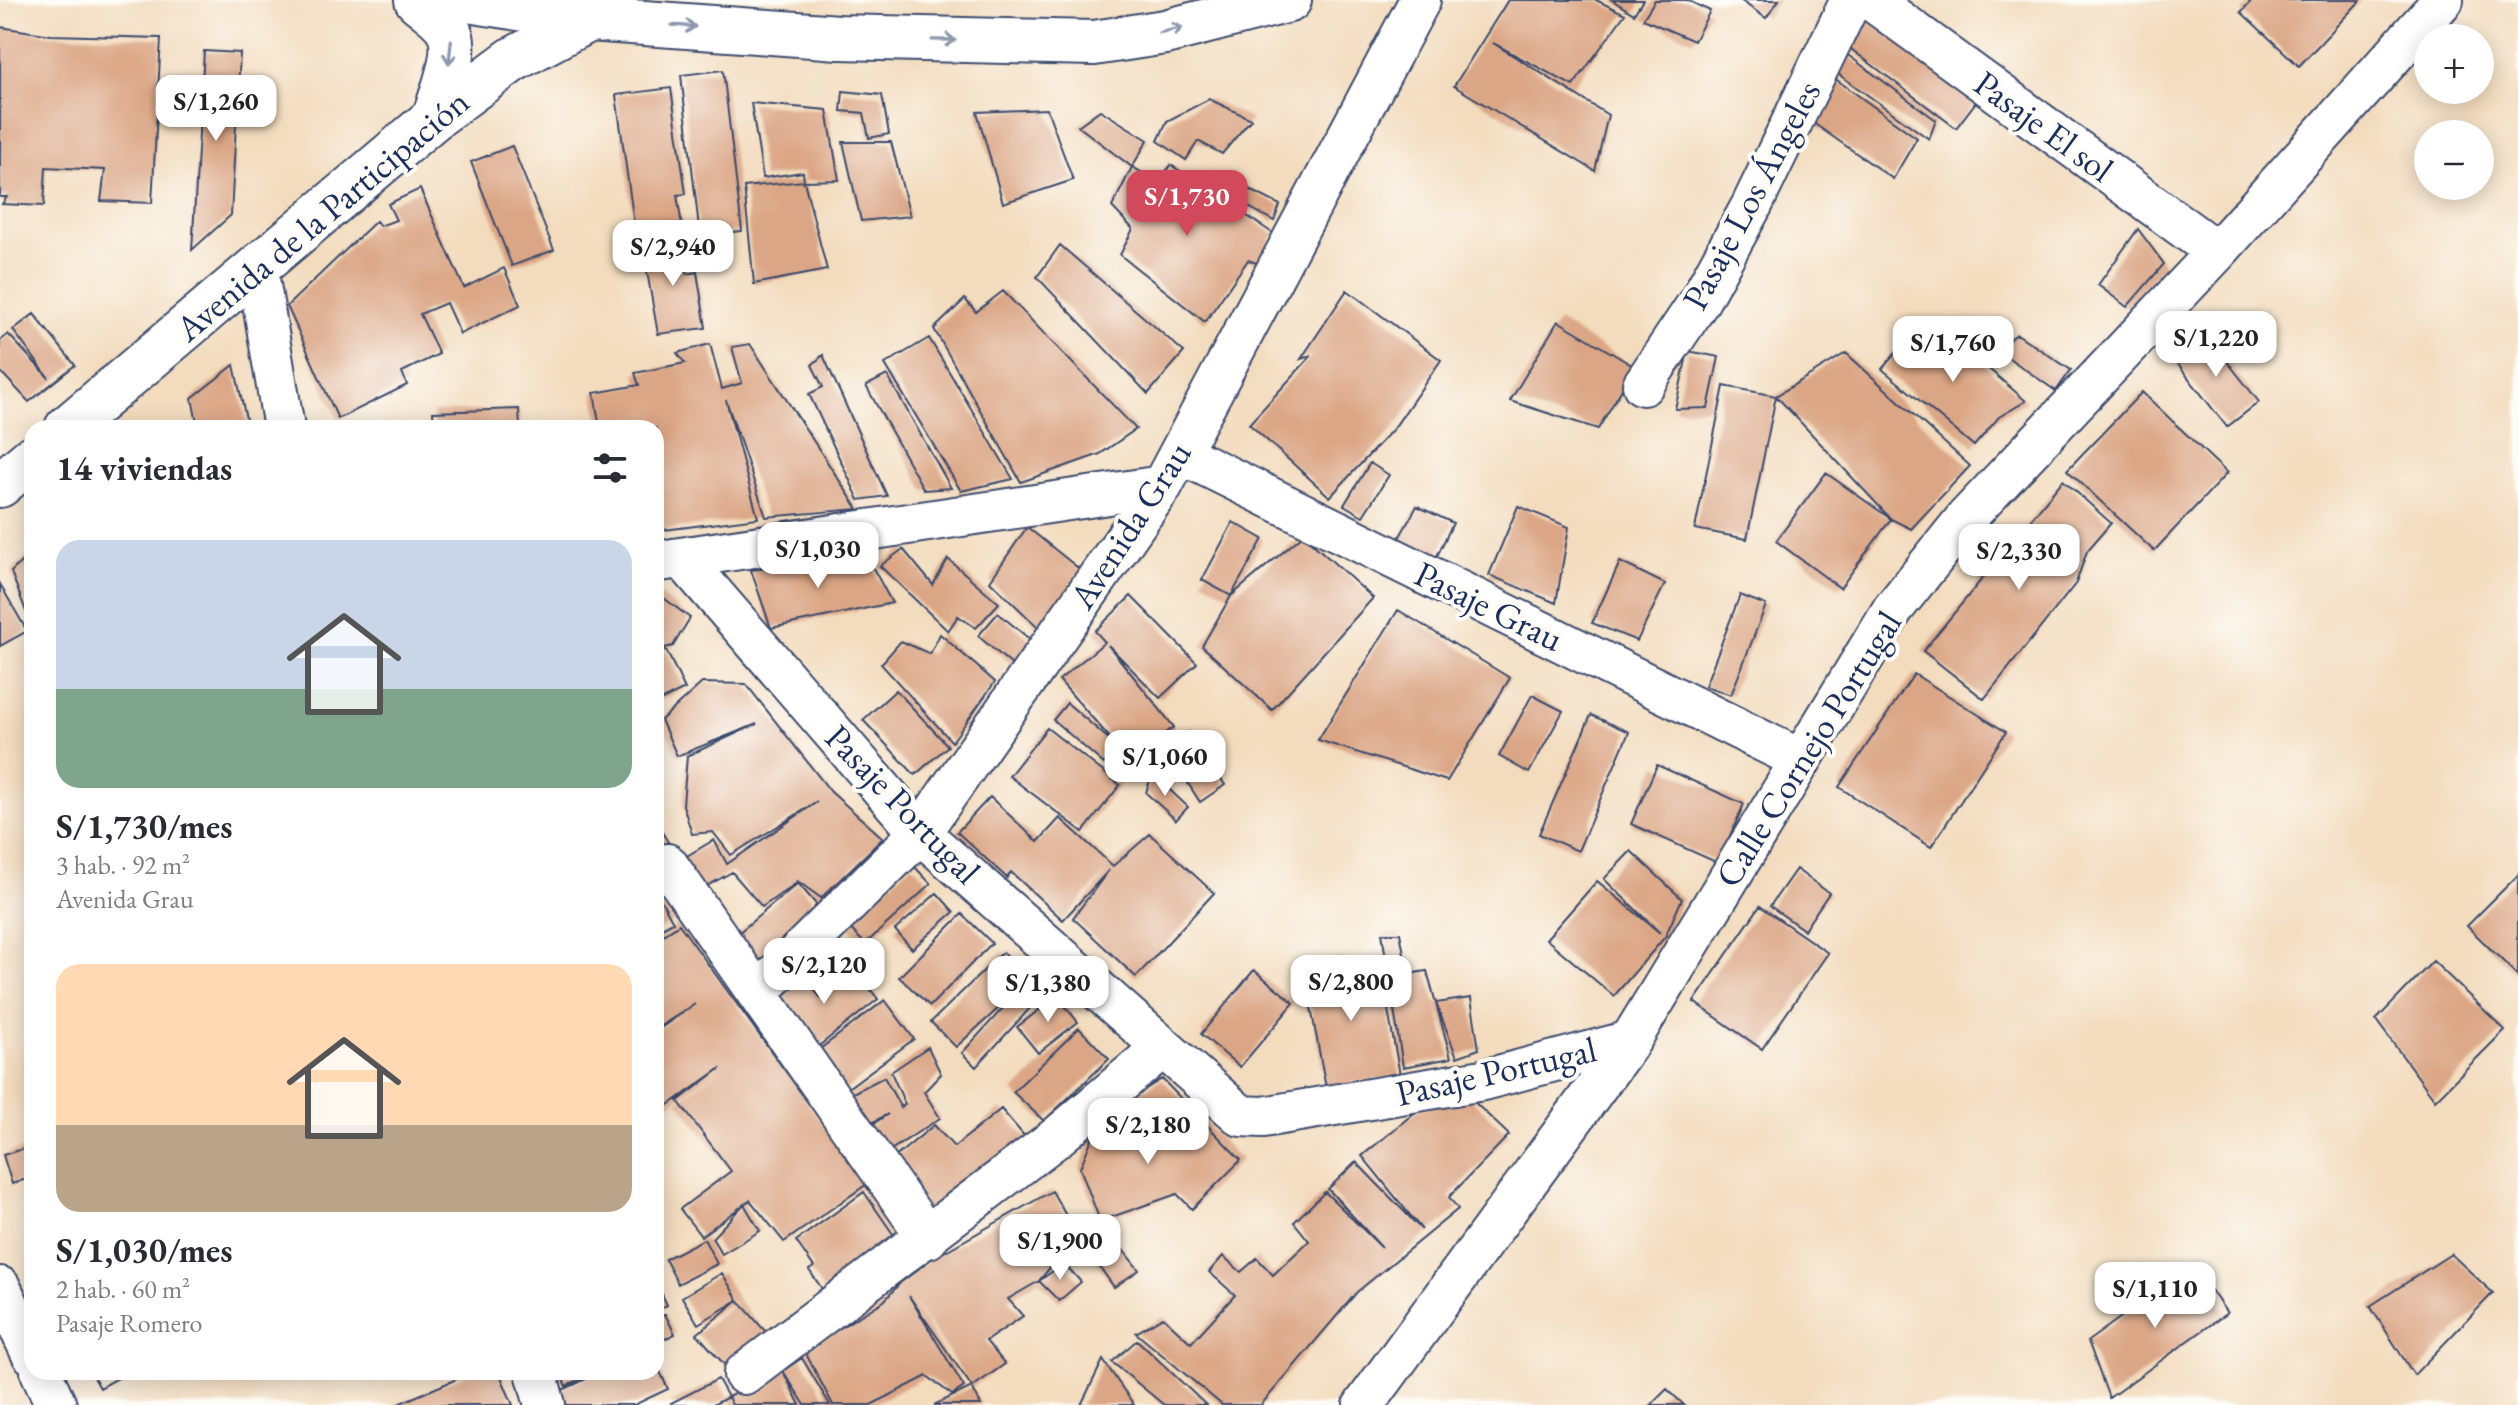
<!DOCTYPE html>
<html lang="es">
<meta charset="utf-8">
<style>
:root{--surface:#fff;--page:#f7f7f7;--text:#2b2b33;--muted:#7c7c81;--accent:#d1495b}
body{margin:0;font-family:"EB Garamond",serif;background:var(--page);color:var(--text);height:100vh;display:flex;flex-direction:column;font-size:30px;white-space:nowrap}
*{box-sizing:border-box;margin:0}
p{font-size:26px;color:var(--muted)}
.icon{flex:none;width:44px;height:44px;fill:none;stroke:currentColor;stroke-width:2;stroke-linecap:round;stroke-linejoin:round}
.map{position:relative;flex:1;overflow:hidden}
.drawer{position:absolute;left:24px;top:420px;width:640px;height:960px;display:flex;flex-direction:column;background:var(--surface);border-radius:24px;box-shadow:0 4px 20px #0003}
.drawer>*{flex:none}
.controls{position:absolute;left:2414px;top:24px;display:grid;gap:16px}
.controls a{display:grid;place-items:center;width:80px;height:80px;border-radius:50%;background:var(--surface);box-shadow:0 4px 20px #0003;font-size:40px}
.price{position:absolute;translate:-50% -68px;padding:0 18px;border-radius:16px;background:#fff;color:#222;font-size:26px;line-height:52px;filter:drop-shadow(0 2px 4px #0008)}
.price::after{content:'';position:absolute;left:50%;top:48px;width:24px;height:18px;margin-left:-12px;background:inherit;clip-path:polygon(0 0,100% 0,50% 100%)}
.price.selected{background:var(--accent);color:#fff}
ul{padding:0;list-style:none}
li{display:grid;align-content:center;gap:16px;height:424px;padding:0 32px}
li span{display:grid;place-items:center;height:248px;border-radius:24px;color:#555}
li>.icon{margin-inline-start:auto}
span .icon{width:144px;height:144px;fill:#fffc;stroke-width:1}
li b{font-size:34px}
h2{display:flex;justify-content:space-between;align-items:center;height:96px;padding:0 32px;font-size:34px}
.map>svg:first-child{display:block}
</style>
<div class="map">
<svg width="2518" height="1405" viewBox="0 0 2518 1405">
<rect width="100%" height="100%" fill="#fdfcf7"/>
<filter id="ink" filterUnits="userSpaceOnUse"><feTurbulence type="fractalNoise" baseFrequency=".0125" numOctaves="2"/><feDisplacementMap in="SourceGraphic" scale="16" xChannelSelector="R" yChannelSelector="G"/><feConvolveMatrix kernelMatrix="1 2 1 2 8 2 1 2 1" color-interpolation-filters="sRGB"/></filter>
<filter id="wash" filterUnits="userSpaceOnUse"><feTurbulence type="fractalNoise" baseFrequency=".006" numOctaves="4" result="noise"/><feDisplacementMap in="SourceGraphic" scale="32" xChannelSelector="R" yChannelSelector="G"/><feGaussianBlur stdDeviation="1.8" result="paint"/><feColorMatrix in="noise" values="0 0 0 0 0 0 0 0 0 0 0 0 0 0 0 0 0 1.4 0 .05"/><feComposite in="paint" operator="in"/></filter>
<g filter="url(#wash)">
<rect width="100%" height="100%" fill="#f3dcbe"/>
<g id="blocks">
<!-- building -->
<path fill="#dba685" d="M 1508,0 L 1596,0 L 1625,14 L 1573,86 L 1493,43 L 1608,115 L 1595,171 L 1454,86 Z
M 1612,0 L 1643,0 L 1634,14 Z
M 1655,0 L 1687,0 L 1710,11 L 1694,41 L 1643,19 Z
M 1740,0 L 1779,0 L 1766,18 Z
M 2252,0 L 2361,0 L 2299,66 L 2241,12 Z
M 1866,8 L 1982,94 L 1956,128 L 1835,37 Z
M 0,27 L 51,35 L 161,38 L 152,203 L 101,201 L 105,170 L 46,167 L 44,206 L 2,204 L 7,197 L 0,197 Z
M 1837,47 L 1936,120 L 1929,139 L 1823,63 Z
M 204,51 L 240,53 L 231,215 L 192,250 Z
M 723,70 L 742,231 L 700,236 L 681,75 Z
M 1823,70 L 1917,138 L 1893,179 L 1802,115 Z
M 671,88 L 686,194 L 677,195 L 683,232 L 636,238 L 616,95 Z
M 843,91 L 882,95 L 889,134 L 869,138 L 864,113 L 841,111 Z
M 1209,99 L 1251,119 L 1222,154 L 1198,141 L 1186,160 L 1158,141 L 1167,121 Z
M 751,103 L 827,110 L 839,180 L 804,181 L 803,172 L 763,178 Z
M 1047,109 L 1073,180 L 1003,203 L 977,112 Z
M 1100,110 L 1148,140 L 1132,167 L 1078,126 Z
M 843,142 L 891,142 L 910,216 L 861,221 Z
M 512,146 L 554,250 L 512,266 L 471,162 Z
M 1171,165 L 1274,234 L 1259,264 L 1248,260 L 1205,322 L 1120,255 L 1133,229 L 1112,207 L 1132,167 L 1158,181 Z
M 804,181 L 827,270 L 754,284 L 744,187 Z
M 1237,183 L 1280,205 L 1274,221 L 1229,196 Z
M 420,189 L 464,288 L 504,268 L 520,305 L 460,334 L 446,303 L 420,314 L 439,354 L 402,372 L 407,385 L 338,419 L 287,306 L 376,221 L 380,226 L 396,220 L 388,204 Z
M 2138,229 L 2164,264 L 2127,307 L 2098,285 Z
M 679,238 L 687,274 L 697,272 L 706,328 L 658,334 L 642,243 Z
M 1060,245 L 1184,352 L 1148,394 L 1037,277 Z
M 1347,290 L 1441,360 L 1394,428 L 1330,497 L 1249,424 L 1312,355 L 1301,359 Z
M 1003,291 L 1136,429 L 1100,454 L 1021,482 L 934,329 L 965,299 L 976,312 Z
M 34,314 L 75,365 L 29,402 L 0,371 L 0,341 L 8,334 L 49,378 L 13,330 Z
M 1558,321 L 1635,367 L 1598,429 L 1510,401 Z
M 2201,328 L 2259,402 L 2227,427 L 2176,362 Z
M 1944,330 L 2026,401 L 1999,417 L 1974,446 L 1882,369 L 1907,340 Z
M 2017,334 L 2071,370 L 2056,391 L 1996,349 Z
M 929,338 L 1013,479 L 961,491 L 885,364 Z
M 710,344 L 722,389 L 742,383 L 732,347 L 750,344 L 858,509 L 766,517 L 726,400 L 758,518 L 656,531 L 656,428 L 600,428 L 594,393 L 639,385 L 635,373 L 685,363 L 677,353 Z
M 1688,351 L 1719,357 L 1708,408 L 1675,409 Z
M 1846,353 L 1970,466 L 1911,529 L 1891,519 L 1776,396 Z
M 823,355 L 887,496 L 859,500 L 809,394 L 823,387 L 812,365 Z
M 234,365 L 248,428 L 198,428 L 192,398 Z
M 887,375 L 951,488 L 924,490 L 866,386 Z
M 1724,386 L 1776,396 L 1747,539 L 1695,529 Z
M 2142,392 L 2227,473 L 2154,551 L 2067,470 Z
M 519,409 L 520,428 L 434,428 L 433,412 Z
M 1370,463 L 1389,475 L 1363,516 L 1344,505 Z
M 1826,473 L 1891,519 L 1840,588 L 1776,541 Z
M 2063,480 L 2111,523 L 2087,551 L 2076,583 L 1984,699 L 1923,651 Z
M 1417,506 L 1453,523 L 1436,558 L 1399,538 Z
M 1518,506 L 1569,527 L 1556,603 L 1489,575 Z
M 1233,522 L 1263,539 L 1231,596 L 1202,580 Z
M 1027,527 L 1083,572 L 1041,630 L 990,581 Z
M 1303,535 L 1373,598 L 1272,710 L 1202,646 L 1231,596 Z
M 903,549 L 933,585 L 948,559 L 999,603 L 976,628 L 958,616 L 948,631 L 880,566 Z
M 32,551 L 32,627 L 11,572 Z
M 867,557 L 892,603 L 771,628 L 751,570 Z
M 1620,562 L 1665,584 L 1637,641 L 1592,623 Z
M 0,584 L 27,631 L 0,646 Z
M 656,592 L 690,618 L 673,646 L 656,650 Z
M 1740,595 L 1766,605 L 1731,695 L 1705,686 Z
M 1131,596 L 1197,663 L 1160,698 L 1108,645 L 1174,727 L 1159,738 L 1190,732 L 1225,785 L 1200,802 L 1159,738 L 1128,764 L 1118,747 L 1104,764 L 1053,720 L 1067,703 L 1118,747 L 1059,680 L 1105,642 L 1095,631 Z
M 1398,610 L 1510,678 L 1447,781 L 1318,740 Z
M 998,613 L 1038,646 L 1018,670 L 978,636 Z
M 940,634 L 995,682 L 952,742 L 881,664 L 901,641 L 930,654 Z
M 666,650 L 685,689 L 656,703 L 656,655 Z
M 1914,674 L 2006,732 L 1931,847 L 1839,787 Z
M 702,683 L 746,684 L 831,792 L 883,838 L 821,898 L 796,880 L 798,882 L 762,907 L 732,872 L 693,894 L 675,863 L 714,840 L 727,864 L 817,802 L 731,855 L 713,832 L 692,834 L 683,805 L 687,756 L 757,724 L 677,756 L 661,720 Z
M 896,690 L 948,746 L 915,775 L 863,720 Z
M 1532,695 L 1563,711 L 1529,773 L 1499,756 Z
M 1591,715 L 1629,732 L 1578,851 L 1539,834 Z
M 1047,728 L 1120,785 L 1083,832 L 1009,776 Z
M 1657,765 L 1744,804 L 1718,863 L 1631,824 Z
M 1152,773 L 1188,807 L 1176,820 L 1146,793 Z
M 990,797 L 1038,842 L 1060,818 L 1113,866 L 1150,834 L 1214,893 L 1136,977 L 1073,918 L 1109,870 L 1063,920 L 1011,872 L 1007,878 L 957,832 Z
M 656,822 L 671,847 L 656,855 Z
M 1631,851 L 1682,899 L 1665,937 L 1614,996 L 1546,939 L 1597,881 L 1660,933 L 1604,879 Z
M 912,864 L 931,884 L 865,944 L 846,924 Z
M 1796,869 L 1829,893 L 1804,930 L 1770,906 Z
M 2518,875 L 2518,976 L 2467,926 Z
M 798,883 L 821,910 L 759,963 L 736,935 Z
M 656,891 L 673,922 L 656,931 Z
M 937,893 L 954,912 L 912,949 L 895,930 Z
M 1760,906 L 1828,953 L 1762,1049 L 1694,1002 Z
M 962,914 L 992,943 L 930,1006 L 899,977 Z
M 679,924 L 867,1184 L 784,1242 L 750,1200 L 701,1236 L 680,1209 L 731,1171 L 678,1101 L 721,1068 L 656,1114 L 656,1031 L 695,1004 L 656,1029 L 656,940 Z
M 1382,933 L 1400,933 L 1408,974 L 1427,971 L 1451,1058 L 1403,1067 Z
M 1003,952 L 1043,994 L 976,1067 L 962,1053 L 1024,985 L 956,1047 L 931,1022 Z
M 1344,957 L 1347,973 L 1380,967 L 1400,1075 L 1326,1088 L 1303,965 Z
M 2433,961 L 2505,1030 L 2435,1100 L 2376,1020 Z
M 1254,970 L 1294,1003 L 1240,1067 L 1201,1034 Z
M 856,971 L 878,999 L 815,1049 L 772,995 L 801,972 L 821,998 Z
M 1057,996 L 1078,1022 L 1038,1053 L 1017,1027 Z
M 1471,998 L 1479,1049 L 1457,1057 L 1436,1003 Z
M 885,1000 L 914,1039 L 837,1096 L 808,1058 Z
M 1079,1028 L 1109,1059 L 1044,1121 L 1013,1092 Z
M 928,1047 L 941,1074 L 924,1092 L 940,1118 L 886,1153 L 869,1127 L 888,1114 L 864,1127 L 847,1096 L 884,1077 L 901,1108 L 905,1104 L 891,1072 Z
M 1162,1079 L 1241,1160 L 1192,1209 L 1177,1194 L 1100,1221 L 1139,1270 L 1114,1287 L 1077,1235 L 1100,1221 L 1080,1168 L 1101,1116 Z
M 1469,1097 L 1509,1135 L 1449,1197 L 1458,1209 L 1357,1292 L 1261,1405 L 1222,1405 L 1136,1333 L 1163,1317 L 1191,1343 L 1235,1295 L 1209,1272 L 1223,1256 L 1241,1272 L 1257,1258 L 1273,1275 L 1309,1241 L 1294,1222 L 1325,1192 L 1382,1248 L 1328,1189 L 1356,1162 L 1422,1230 L 1362,1156 L 1419,1109 Z
M 1001,1109 L 1026,1138 L 932,1217 L 894,1158 L 934,1125 L 954,1147 Z
M 32,1146 L 32,1177 L 12,1184 L 3,1155 Z
M 1052,1191 L 1077,1235 L 1039,1281 L 1008,1299 L 1023,1316 L 986,1341 L 1005,1364 L 972,1387 L 909,1296 L 964,1387 L 952,1395 L 927,1376 L 871,1405 L 833,1405 L 804,1350 L 884,1301 L 900,1283 L 930,1260 Z
M 864,1192 L 895,1237 L 823,1290 L 809,1270 L 814,1267 L 796,1241 Z
M 744,1204 L 760,1231 L 722,1254 L 712,1238 Z
M 704,1239 L 717,1264 L 678,1284 L 665,1259 Z
M 2451,1254 L 2493,1293 L 2414,1375 L 2370,1306 Z
M 1064,1263 L 1081,1282 L 1059,1301 L 1039,1281 Z
M 2193,1265 L 2227,1313 L 2109,1398 L 2088,1341 Z
M 722,1273 L 738,1300 L 772,1339 L 732,1373 L 697,1334 L 738,1300 L 698,1324 L 682,1297 Z
M 656,1281 L 667,1305 L 656,1311 Z
M 665,1314 L 675,1334 L 656,1343 L 656,1318 Z
M 1137,1340 L 1206,1405 L 1164,1405 L 1112,1362 Z
M 802,1358 L 830,1405 L 805,1405 L 783,1371 L 800,1405 L 732,1405 L 728,1397 L 783,1371 Z
M 1103,1360 L 1134,1405 L 1081,1405 Z
M 656,1363 L 668,1389 L 634,1405 L 567,1405 L 560,1391 L 601,1372 L 656,1372 Z
M 91,1372 L 129,1372 L 100,1388 Z
M 473,1372 L 499,1372 L 513,1405 L 396,1405 Z
M 559,1372 L 595,1372 L 566,1386 Z
M 718,1379 L 728,1397 L 713,1405 L 673,1405 L 671,1403 Z
M 972,1387 L 981,1405 L 934,1405 Z
M 1667,1389 L 1684,1405 L 1651,1405 Z"/>
</g>
</g>
<g filter="url(#ink)">
<use href="#blocks" fill-opacity="0" stroke="#3b496c" stroke-width="2"/>
<g fill="none" stroke-linecap="round" stroke-linejoin="round">
<!-- street casing -->
<g stroke="#3b496c" stroke-width="44">
<path id="street" d="M 1871,0 L 2217,252
M 257,267 L 284,428
M 1643,385 L 1700,300 L 1752,205 L 1851,0
M 1180,453 L 1799,759
M 683,559 L 920,833 L 1241,1116 L 1263,1117 L 1483,1080 L 1630,1041
M 660,561 L 1162,486
M 667,864 L 928,1238
M 758,992 L 920,833 L 1162,486 L 1420,0
M 0,1287 L 32,1354
M 41,1372 L 56,1405
M 536,1372 L 545,1405
M 744,1374 L 1057,1137 L 1163,1047
M 1364,1405 L 1630,1041 L 1893,609 L 1966,518 L 2217,252 L 2443,0"/>
</g>
<!-- secondary casing -->
<g stroke="#3b496c" stroke-width="48">
<path id="secondary" d="M 67,428 L 435,117 L 512,60 L 589,19
M 0,485 L 32,458"/>
</g>
<!-- primary casing -->
<g stroke="#3b496c" stroke-width="48">
<path id="primary" d="M 417,0 C 427,9 443,18 449,31 C 460,53 441,94 435,117
M 468,0 L 589,19 L 839,37 L 1094,43 L 1165,32 L 1289,0"/>
</g>
<!-- street -->
<use href="#street" stroke="#fff" stroke-width="40"/>
<!-- secondary -->
<use href="#secondary" stroke="#fff" stroke-width="44"/>
<!-- primary -->
<use href="#primary" stroke="#fff" stroke-width="44"/>
</g>
<!-- one-way arrows -->
<defs><path id="oneway-shaft" d="M-6 0H5M1.5-3L5.5 0L1.5 3" fill="none" stroke-width="1.6" stroke-linecap="round" stroke-linejoin="round" transform="scale(2)"/></defs>
<g stroke="#8d97ae">
<use href="#oneway-shaft" transform="translate(684 26) rotate(4)"/>
<use href="#oneway-shaft" transform="translate(1171 30) rotate(-13)"/>
<use href="#oneway-shaft" transform="translate(944 40) rotate(1)"/>
<use href="#oneway-shaft" transform="translate(450 52) rotate(96)"/>
</g>
</g>
<g text-anchor="middle" dominant-baseline="central" stroke-width="8" stroke-linejoin="round" paint-order="stroke">
<!-- street labels -->
<g font-size="36" fill="#1b2f5e" stroke="#fdfcf7">
<text transform="translate(2044 126) rotate(36)">Pasaje El sol</text>
<text transform="translate(1751 195) rotate(-62)">Pasaje Los Ángeles</text>
<text transform="translate(322 215) rotate(-40)">Avenida de la Participación</text>
<text transform="translate(1130 525) rotate(-57)">Avenida Grau</text>
<text transform="translate(1489 606) rotate(26)">Pasaje Grau</text>
<text transform="translate(1808 749) rotate(-58)">Calle Cornejo Portugal</text>
<text transform="translate(903 804) rotate(46)">Pasaje Portugal</text>
<text transform="translate(1496 1071) rotate(-13)">Pasaje Portugal</text>
</g>
</g>
</svg>
<div class="controls">
<a>+</a>
<a>−</a>
</div>
<b class="price" style="left:216px;top:143px">S/1,260</b>
<b class="price selected" style="left:1187px;top:238px">S/1,730</b>
<b class="price" style="left:673px;top:288px">S/2,940</b>
<b class="price" style="left:2216px;top:379px">S/1,220</b>
<b class="price" style="left:1953px;top:384px">S/1,760</b>
<b class="price" style="left:818px;top:590px">S/1,030</b>
<b class="price" style="left:2019px;top:592px">S/2,330</b>
<b class="price" style="left:1165px;top:798px">S/1,060</b>
<b class="price" style="left:824px;top:1006px">S/2,120</b>
<b class="price" style="left:1351px;top:1023px">S/2,800</b>
<b class="price" style="left:1048px;top:1024px">S/1,380</b>
<b class="price" style="left:1148px;top:1166px">S/2,180</b>
<b class="price" style="left:1060px;top:1282px">S/1,900</b>
<b class="price" style="left:2155px;top:1330px">S/1,110</b>
<section class="drawer">
<h2>14 viviendas<svg class="icon" aria-label="filters" viewBox="0 0 24 24"><path d="M4 7h16M4 17h16"/><circle cx="9" cy="7" r="2"/><circle cx="15" cy="17" r="2"/></svg></h2>
<ul>
<li><span style="background:linear-gradient(#c9d6e8 60%,#7fa58c 0)"><svg class="icon" aria-label="home" viewBox="0 0 24 24"><path d="M3 11l9-7 9 7M6 9v11h12V9"/></svg></span><div><b>S/1,730/mes</b><p>3 hab. · 92 m²</p><p>Avenida Grau</p></div></li>
<li><span style="background:linear-gradient(#ffd9b3 65%,#b9a48a 0)"><svg class="icon" aria-label="home" viewBox="0 0 24 24"><path d="M3 11l9-7 9 7M6 9v11h12V9"/></svg></span><div><b>S/1,030/mes</b><p>2 hab. · 60 m²</p><p>Pasaje Romero</p></div></li>
</ul>
</section>
</div>
